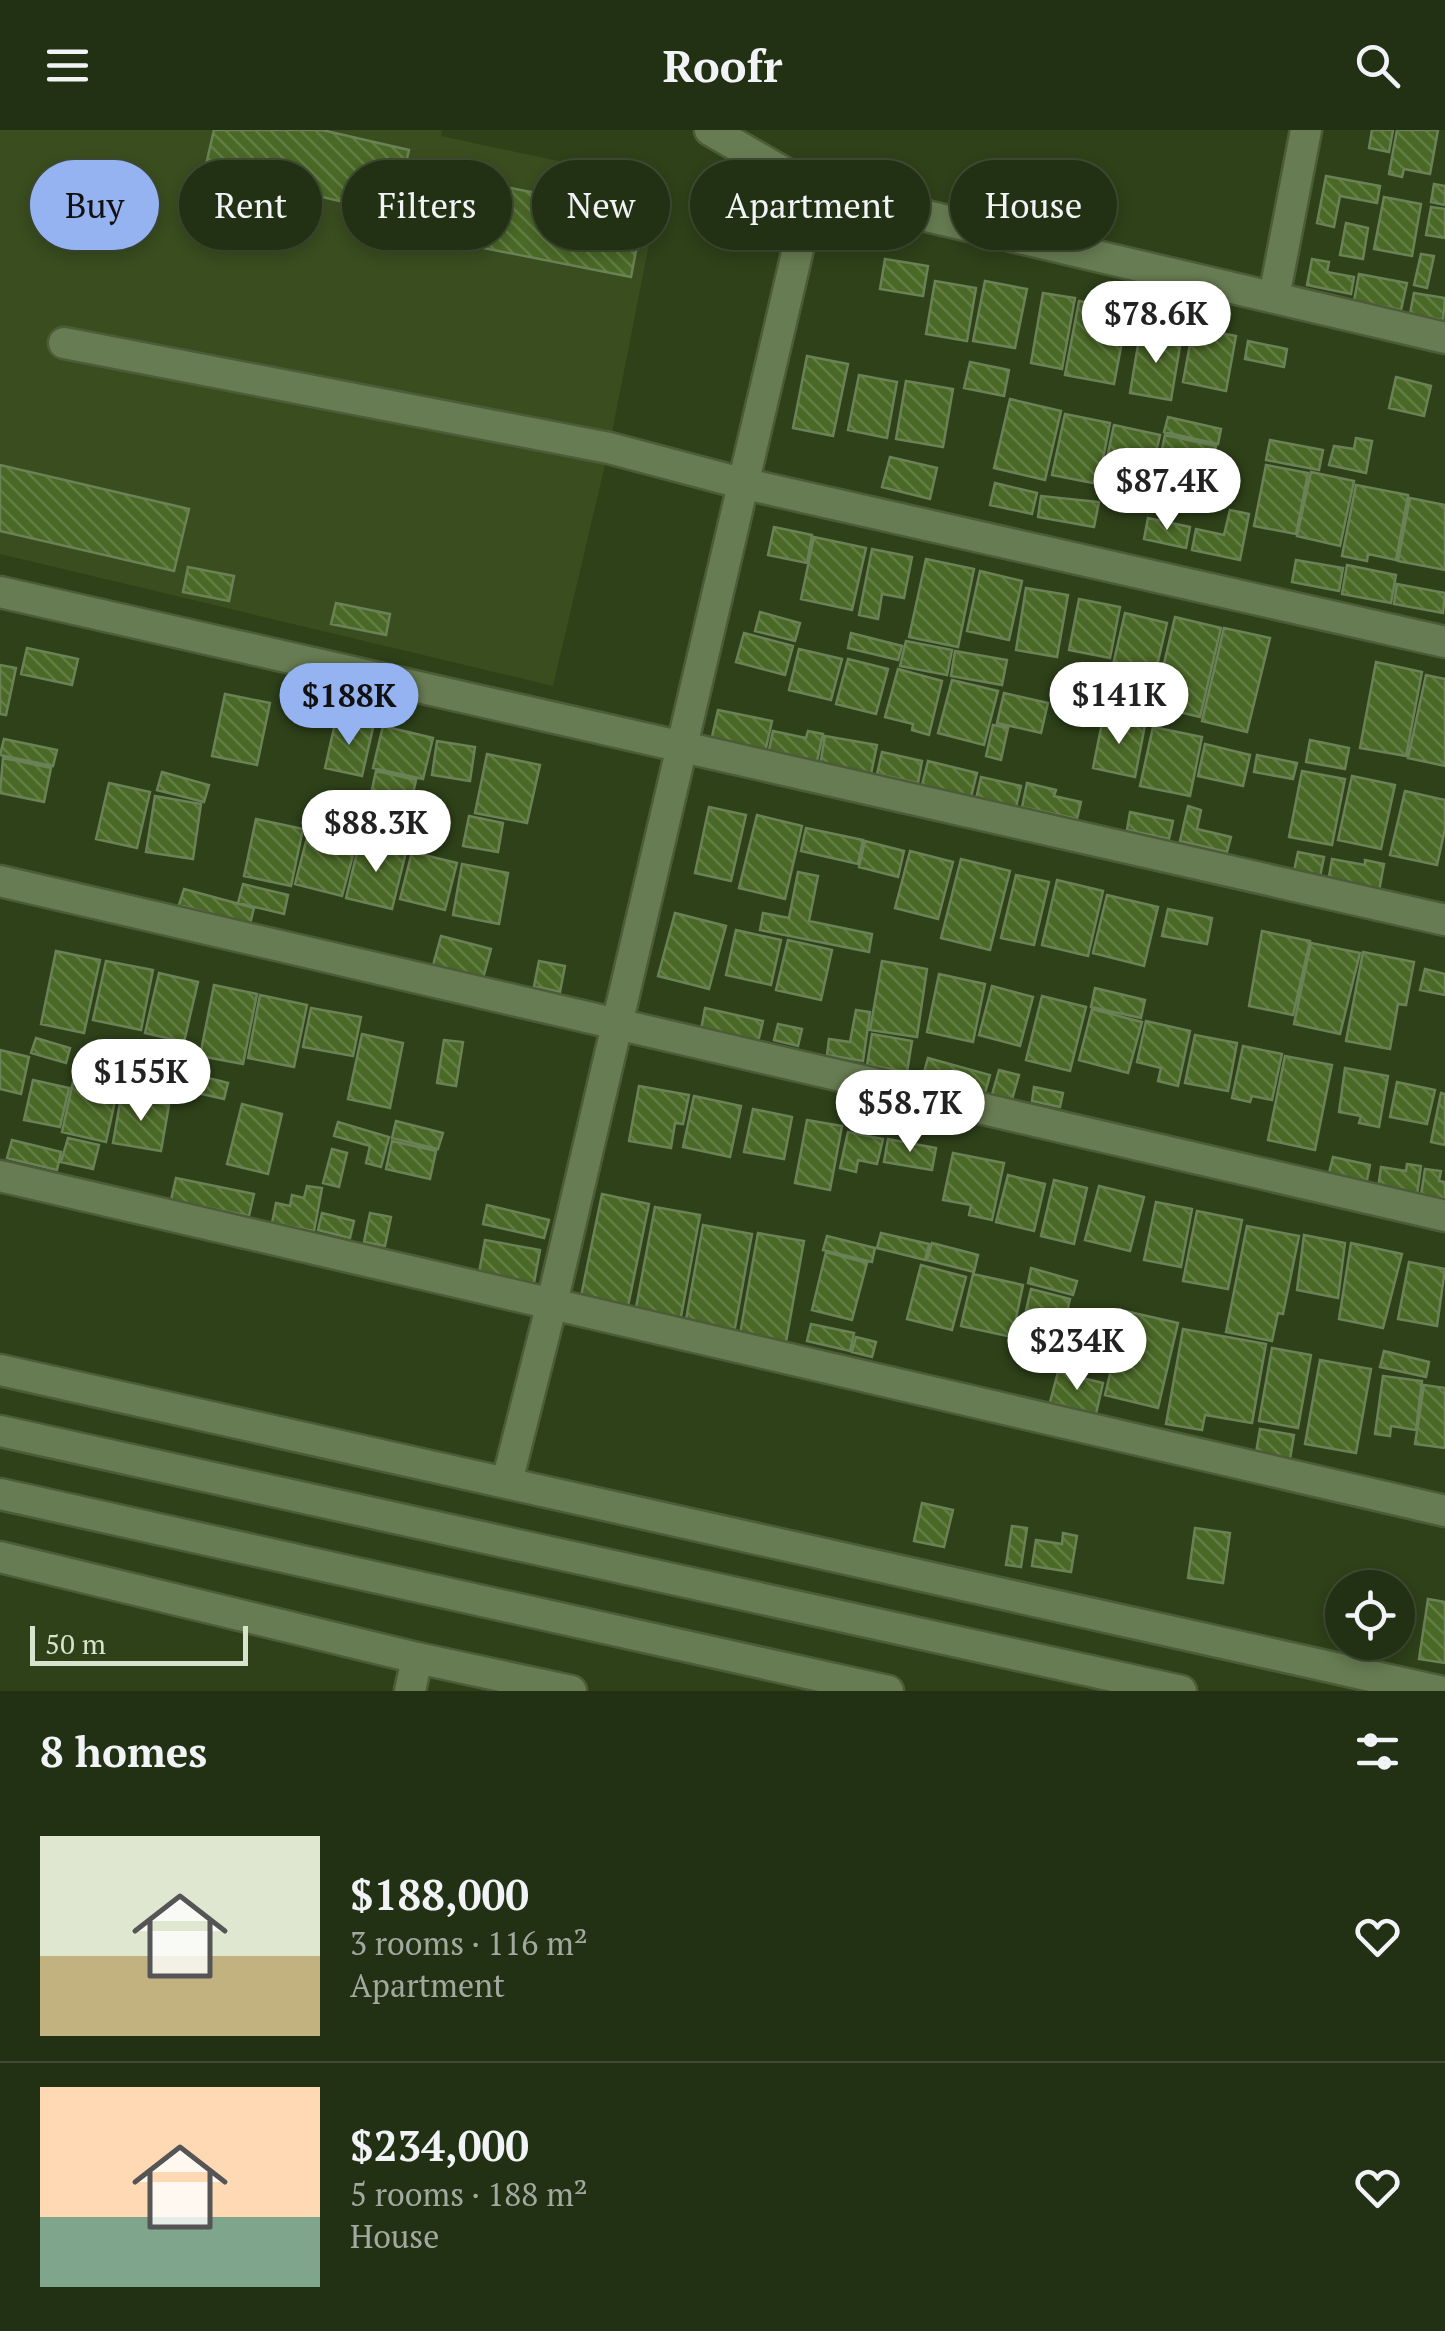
<!DOCTYPE html>
<meta charset="utf-8">
<style>
:root{--surface:#223113;--page:#2a391c;--text:#f1f3f6;--muted:#a2a9a0;--line:#3f4c33;--accent:#95b2f1}
body{margin:0;font-family:"PT Serif",serif;background:var(--page);color:var(--text);height:100vh;display:flex;flex-direction:column;font-size:38px;white-space:nowrap}
*{box-sizing:border-box;margin:0}
p{font-size:32px;color:var(--muted)}
.icon{flex:none;width:55px;height:55px;fill:none;stroke:currentColor;stroke-width:2;stroke-linecap:round;stroke-linejoin:round}
.map{position:relative;height:1561px;overflow:hidden}
.panel{display:flex;flex-direction:column;background:var(--surface);flex:1}
.panel>*{flex:none}
.banner{position:absolute;left:30px;top:30px;width:1385px;height:90px;display:flex;gap:20px}
.controls{position:absolute;left:1325px;top:1440px;display:grid;gap:20px}
.controls a{display:grid;place-items:center;width:90px;height:90px;border-radius:50%;background:var(--surface);box-shadow:0 5px 15px #0003,0 0 0 2px var(--line);font-size:50px}
.scale{position:absolute;left:30px;bottom:25px;width:218px;box-sizing:border-box;padding-left:10px;border:5px solid #d7e4cd;border-top:0;font-size:28px;line-height:35px;white-space:nowrap;color:#d7e4cd;-webkit-text-stroke:8px #2e4119;paint-order:stroke}
.price{position:absolute;translate:-50% -85px;padding:0 22px;border-radius:35px;background:#fff;color:#222;font-size:32px;line-height:65px;filter:drop-shadow(0 2px 5px #0008)}
.price::after{content:'';position:absolute;left:50%;top:60px;width:30px;height:22px;margin-left:-15px;background:inherit;clip-path:polygon(0 0,100% 0,50% 100%)}
.price.current{background:var(--accent);color:#111}
ul{padding:0;list-style:none}
li{display:flex;align-items:center;gap:30px;height:250px;padding:0 40px}
li+li{border-top:2px solid var(--line)}
li span{display:grid;place-items:center;flex:none;width:280px;height:200px;border-radius:0px;color:#555}
li>.icon{margin-inline-start:auto}
span .icon{width:120px;height:120px;fill:#fffc;stroke-width:1}
li b{font-size:42px}
h2{display:flex;justify-content:space-between;align-items:center;height:120px;padding:0 40px;font-size:42px}
.tag{padding:0 35px;border-radius:45px;background:var(--surface);box-shadow:0 5px 15px #0003,0 0 0 2px var(--line);font-size:35px;line-height:90px}
.tag.current{background:var(--accent);color:#111}
header{display:flex;justify-content:space-between;align-items:center;height:130px;padding:0 40px;background:var(--surface);font-size:45px;font-weight:700}
.map>svg:first-child{display:block}
</style>
<header><svg class="icon" aria-label="menu" viewBox="0 0 24 24"><path d="M4 6h16M4 12h16M4 18h16"/></svg>Roofr<svg class="icon" aria-label="search" viewBox="0 0 24 24"><circle cx="10" cy="10" r="6"/><path d="M15 15l6 6"/></svg></header>
<div class="map">
<svg width="1445" height="1561" viewBox="0 0 1445 1561">
<defs>
<pattern id="building-back-hatch" width="6" height="6" patternUnits="userSpaceOnUse" patternTransform="scale(2.5)"><rect width="6" height="6" fill="#4a6826"/><path d="M-1 5l2 2M0 0l6 6M5-1l2 2" fill="none" stroke="#637d44"/></pattern>
</defs>
<rect width="100%" height="100%" fill="#2e4119"/>
<!-- built -->
<path fill="#394d1f" d="M 0,0 L 442,0 L 441,6 L 661,53 L 609,318 L 553,556 L 0,424 Z"/>
<!-- building -->
<path fill="url(#building-back-hatch)" stroke="#6b8156" stroke-width="2.5" d="M 214,0 L 322,0 L 409,20 L 394,84 L 205,39 Z
M 1372,0 L 1393,0 L 1389,22 L 1369,18 Z
M 1397,0 L 1438,0 L 1430,44 L 1404,39 L 1402,47 L 1389,44 Z
M 1326,46 L 1380,56 L 1377,73 L 1340,66 L 1334,97 L 1317,93 Z
M 465,49 L 643,84 L 631,147 L 453,112 Z
M 1434,54 L 1445,56 L 1445,75 L 1431,72 Z
M 1384,67 L 1421,74 L 1412,126 L 1374,119 Z
M 1431,77 L 1445,79 L 1445,108 L 1426,105 Z
M 1346,93 L 1368,98 L 1363,129 L 1340,125 Z
M 1421,124 L 1434,126 L 1427,158 L 1414,155 Z
M 885,129 L 928,136 L 923,166 L 880,159 Z
M 1312,129 L 1329,132 L 1327,142 L 1354,147 L 1351,164 L 1307,155 Z
M 1359,144 L 1407,153 L 1401,180 L 1354,171 Z
M 935,151 L 976,158 L 967,211 L 926,204 Z
M 985,151 L 1027,159 L 1015,218 L 973,211 Z
M 1043,163 L 1075,168 L 1062,239 L 1031,233 Z
M 1414,163 L 1445,168 L 1443,190 L 1410,184 Z
M 1079,171 L 1128,180 L 1114,254 L 1065,245 Z
M 1193,198 L 1236,206 L 1226,261 L 1183,252 Z
M 1140,203 L 1181,210 L 1171,270 L 1130,263 Z
M 1248,211 L 1287,219 L 1284,237 L 1245,229 Z
M 807,226 L 848,234 L 833,306 L 793,298 Z
M 970,232 L 1009,240 L 1004,266 L 964,258 Z
M 859,245 L 897,252 L 887,308 L 848,300 Z
M 1396,247 L 1431,256 L 1424,286 L 1389,278 Z
M 906,251 L 953,259 L 943,317 L 896,309 Z
M 1010,269 L 1061,281 L 1045,350 L 994,338 Z
M 1065,284 L 1110,293 L 1098,354 L 1052,345 Z
M 1168,287 L 1221,299 L 1218,314 L 1164,302 Z
M 1114,295 L 1160,305 L 1149,353 L 1104,342 Z
M 1165,305 L 1216,316 L 1204,372 L 1153,362 Z
M 1356,308 L 1372,311 L 1366,343 L 1329,335 L 1334,316 L 1354,319 Z
M 1270,310 L 1323,320 L 1319,340 L 1266,330 Z
M 890,327 L 937,338 L 930,369 L 882,357 Z
M 0,335 L 189,379 L 174,441 L 0,401 Z
M 1266,335 L 1308,343 L 1296,404 L 1254,396 Z
M 1311,342 L 1354,351 L 1340,416 L 1297,406 Z
M 995,353 L 1037,363 L 1032,384 L 990,375 Z
M 1356,355 L 1408,365 L 1396,430 L 1368,424 L 1367,431 L 1342,426 Z
M 1041,366 L 1099,372 L 1094,397 L 1038,387 Z
M 1410,368 L 1445,375 L 1445,440 L 1398,431 Z
M 1230,380 L 1249,384 L 1240,430 L 1192,420 L 1196,399 L 1224,405 Z
M 1148,388 L 1190,397 L 1186,418 L 1144,409 Z
M 774,397 L 812,405 L 807,433 L 768,425 Z
M 814,407 L 866,418 L 852,480 L 801,469 Z
M 872,419 L 912,427 L 904,468 L 882,464 L 878,489 L 859,485 Z
M 926,429 L 974,439 L 958,517 L 909,507 Z
M 1296,430 L 1343,438 L 1339,461 L 1292,452 Z
M 1347,435 L 1396,445 L 1391,473 L 1342,464 Z
M 188,437 L 234,446 L 229,471 L 183,462 Z
M 980,441 L 1022,451 L 1009,510 L 967,501 Z
M 1397,454 L 1445,463 L 1443,483 L 1394,474 Z
M 1026,458 L 1068,465 L 1057,527 L 1016,520 Z
M 1079,469 L 1120,477 L 1110,528 L 1069,520 Z
M 336,473 L 390,484 L 386,505 L 331,494 Z
M 760,482 L 800,493 L 795,511 L 755,501 Z
M 1125,483 L 1167,493 L 1148,574 L 1106,565 Z
M 1175,487 L 1221,498 L 1200,587 L 1154,576 Z
M 1224,498 L 1270,508 L 1247,602 L 1202,591 Z
M 744,503 L 793,516 L 785,545 L 736,532 Z
M 851,503 L 902,516 L 898,530 L 848,518 Z
M 906,511 L 952,520 L 947,545 L 900,536 Z
M 27,518 L 78,529 L 72,555 L 21,544 Z
M 799,519 L 842,529 L 831,570 L 789,560 Z
M 955,521 L 1007,530 L 1002,555 L 951,546 Z
M 848,529 L 888,539 L 876,584 L 836,574 Z
M 1376,532 L 1422,542 L 1406,626 L 1360,618 Z
M 0,535 L 16,538 L 6,585 L 0,584 Z
M 898,539 L 942,551 L 929,605 L 912,600 L 913,594 L 885,587 Z
M 1426,545 L 1445,549 L 1445,636 L 1408,628 Z
M 952,550 L 998,561 L 984,615 L 938,603 Z
M 1004,563 L 1048,573 L 1041,603 L 997,593 Z
M 225,564 L 270,573 L 257,635 L 212,626 Z
M 718,580 L 772,591 L 765,622 L 711,611 Z
M 1103,588 L 1145,595 L 1135,647 L 1093,638 Z
M 336,589 L 373,598 L 362,646 L 325,638 Z
M 993,595 L 1008,598 L 1001,630 L 986,626 Z
M 383,596 L 433,608 L 423,649 L 373,638 Z
M 1153,597 L 1202,607 L 1190,666 L 1140,656 Z
M 773,601 L 806,608 L 808,601 L 823,604 L 817,631 L 769,620 Z
M 825,606 L 877,615 L 871,644 L 820,635 Z
M 4,609 L 57,620 L 53,636 L 0,625 Z
M 1310,610 L 1349,618 L 1345,639 L 1306,632 Z
M 437,611 L 475,617 L 470,651 L 432,645 Z
M 1205,614 L 1250,625 L 1243,656 L 1198,646 Z
M 882,622 L 922,631 L 918,653 L 877,644 Z
M 487,624 L 540,635 L 527,693 L 475,683 Z
M 1257,625 L 1297,633 L 1293,649 L 1254,642 Z
M 3,628 L 51,638 L 44,672 L 0,663 Z
M 928,631 L 977,643 L 971,667 L 922,655 Z
M 376,641 L 416,650 L 409,682 L 369,673 Z
M 1302,641 L 1345,649 L 1332,715 L 1289,707 Z
M 162,642 L 209,655 L 204,672 L 157,660 Z
M 1352,646 L 1395,655 L 1381,719 L 1338,710 Z
M 981,647 L 1021,656 L 1016,677 L 976,669 Z
M 109,653 L 150,662 L 137,718 L 96,709 Z
M 1027,653 L 1056,660 L 1054,666 L 1081,672 L 1077,689 L 1022,677 Z
M 1405,661 L 1445,670 L 1445,699 L 1437,735 L 1390,725 Z
M 155,666 L 201,674 L 193,729 L 146,722 Z
M 1188,676 L 1201,680 L 1197,699 L 1231,707 L 1227,722 L 1180,711 Z
M 709,677 L 746,685 L 731,751 L 695,743 Z
M 1130,682 L 1173,691 L 1169,709 L 1127,700 Z
M 757,685 L 802,696 L 785,769 L 739,758 Z
M 469,686 L 503,693 L 498,722 L 463,716 Z
M 256,689 L 303,699 L 291,756 L 244,746 Z
M 806,698 L 863,710 L 858,734 L 801,721 Z
M 309,700 L 337,708 L 338,702 L 358,707 L 342,766 L 295,754 Z
M 360,710 L 406,722 L 392,779 L 346,768 Z
M 865,711 L 904,721 L 898,747 L 859,737 Z
M 910,721 L 953,732 L 938,789 L 895,778 Z
M 412,722 L 457,733 L 445,780 L 400,769 Z
M 1298,722 L 1324,727 L 1320,747 L 1294,741 Z
M 961,729 L 1010,741 L 990,820 L 941,808 Z
M 1332,729 L 1365,735 L 1365,730 L 1384,734 L 1378,767 L 1327,758 Z
M 462,734 L 508,743 L 499,794 L 453,785 Z
M 798,742 L 818,746 L 809,791 L 872,804 L 869,822 L 760,800 L 763,783 L 789,788 Z
M 1016,745 L 1049,752 L 1034,815 L 1001,808 Z
M 1057,750 L 1103,761 L 1088,826 L 1042,815 Z
M 243,754 L 288,765 L 284,784 L 238,773 Z
M 184,759 L 254,778 L 250,794 L 179,775 Z
M 1107,765 L 1158,777 L 1144,836 L 1093,823 Z
M 1168,779 L 1212,788 L 1207,814 L 1162,806 Z
M 675,783 L 726,796 L 709,859 L 658,846 Z
M 736,800 L 781,810 L 771,855 L 726,845 Z
M 1262,801 L 1310,811 L 1293,885 L 1249,876 Z
M 441,806 L 491,819 L 482,852 L 432,839 Z
M 788,810 L 832,820 L 821,870 L 776,860 Z
M 1311,813 L 1360,823 L 1340,904 L 1294,894 Z
M 56,821 L 100,830 L 84,903 L 41,894 Z
M 1363,822 L 1414,832 L 1406,875 L 1398,874 L 1390,919 L 1346,911 Z
M 106,831 L 153,840 L 141,900 L 93,890 Z
M 539,831 L 565,836 L 560,862 L 534,856 Z
M 882,831 L 927,839 L 917,907 L 870,900 Z
M 1425,839 L 1445,844 L 1445,865 L 1420,860 Z
M 159,843 L 198,852 L 184,912 L 145,903 Z
M 939,844 L 985,854 L 973,912 L 927,902 Z
M 214,855 L 257,864 L 243,934 L 200,926 Z
M 992,856 L 1033,867 L 1020,916 L 979,905 Z
M 1095,858 L 1145,870 L 1141,888 L 1091,877 Z
M 260,865 L 307,875 L 294,937 L 248,928 Z
M 1042,866 L 1086,877 L 1070,941 L 1026,930 Z
M 311,878 L 361,887 L 353,926 L 303,917 Z
M 705,878 L 763,891 L 758,912 L 701,900 Z
M 1092,879 L 1142,892 L 1128,943 L 1079,930 Z
M 856,880 L 870,882 L 863,931 L 827,925 L 829,909 L 850,912 Z
M 1146,891 L 1190,901 L 1178,956 L 1158,951 L 1161,938 L 1137,932 Z
M 778,894 L 802,899 L 798,916 L 774,910 Z
M 362,904 L 403,913 L 390,978 L 348,969 Z
M 872,904 L 912,911 L 907,942 L 867,935 Z
M 1195,905 L 1237,913 L 1228,961 L 1185,953 Z
M 36,908 L 70,918 L 66,933 L 31,923 Z
M 444,910 L 463,912 L 456,956 L 437,953 Z
M 1243,916 L 1282,924 L 1272,970 L 1252,966 L 1250,972 L 1232,968 Z
M 0,920 L 29,927 L 21,964 L 0,959 Z
M 1285,926 L 1332,935 L 1315,1020 L 1268,1010 Z
M 928,928 L 990,945 L 985,963 L 923,946 Z
M 1345,938 L 1388,946 L 1379,997 L 1359,993 L 1361,986 L 1339,982 Z
M 999,940 L 1019,945 L 1011,973 L 991,968 Z
M 188,943 L 228,953 L 224,969 L 184,960 Z
M 33,950 L 69,958 L 60,997 L 24,990 Z
M 73,952 L 117,962 L 106,1012 L 62,1002 Z
M 1397,952 L 1435,960 L 1427,994 L 1390,987 Z
M 639,956 L 689,965 L 683,994 L 675,993 L 671,1018 L 629,1011 Z
M 1034,957 L 1063,963 L 1060,977 L 1032,971 Z
M 1441,963 L 1445,964 L 1445,1015 L 1431,1012 Z
M 694,966 L 741,976 L 730,1027 L 683,1017 Z
M 121,967 L 169,975 L 161,1021 L 113,1013 Z
M 242,974 L 282,984 L 268,1044 L 227,1034 Z
M 753,979 L 792,987 L 784,1029 L 744,1022 Z
M 807,990 L 842,996 L 830,1060 L 795,1053 Z
M 396,991 L 443,1003 L 438,1019 L 392,1008 Z
M 338,992 L 389,1007 L 381,1037 L 366,1033 L 370,1016 L 334,1006 Z
M 848,1002 L 883,1009 L 877,1034 L 858,1030 L 856,1042 L 840,1038 Z
M 68,1008 L 99,1015 L 93,1039 L 61,1032 Z
M 888,1009 L 936,1018 L 932,1040 L 884,1032 Z
M 12,1010 L 61,1022 L 57,1040 L 7,1028 Z
M 392,1011 L 436,1021 L 430,1049 L 386,1039 Z
M 332,1019 L 347,1023 L 339,1057 L 323,1053 Z
M 953,1023 L 1004,1033 L 992,1090 L 969,1085 L 971,1075 L 943,1070 Z
M 1333,1027 L 1370,1035 L 1366,1055 L 1328,1047 Z
M 1407,1034 L 1421,1036 L 1417,1065 L 1378,1059 L 1381,1037 L 1406,1041 Z
M 1425,1039 L 1441,1041 L 1439,1051 L 1445,1052 L 1445,1069 L 1421,1065 Z
M 1008,1045 L 1045,1054 L 1034,1101 L 996,1092 Z
M 176,1048 L 254,1064 L 249,1086 L 171,1070 Z
M 1054,1050 L 1087,1058 L 1074,1114 L 1041,1106 Z
M 307,1056 L 322,1058 L 314,1101 L 272,1093 L 276,1073 L 290,1076 L 292,1065 L 304,1068 Z
M 1099,1056 L 1144,1067 L 1130,1121 L 1085,1110 Z
M 602,1064 L 649,1074 L 627,1181 L 580,1171 Z
M 1156,1072 L 1192,1079 L 1181,1137 L 1144,1130 Z
M 487,1075 L 549,1090 L 544,1108 L 483,1094 Z
M 655,1077 L 700,1085 L 680,1192 L 635,1183 Z
M 1197,1081 L 1242,1090 L 1228,1159 L 1183,1151 Z
M 322,1083 L 354,1091 L 350,1108 L 318,1100 Z
M 370,1083 L 391,1087 L 385,1116 L 364,1112 Z
M 703,1095 L 752,1104 L 734,1203 L 685,1195 Z
M 1247,1096 L 1299,1106 L 1283,1184 L 1278,1183 L 1272,1211 L 1226,1202 Z
M 758,1103 L 804,1111 L 786,1212 L 740,1204 Z
M 881,1103 L 929,1114 L 925,1130 L 877,1118 Z
M 1304,1105 L 1345,1113 L 1338,1168 L 1297,1160 Z
M 827,1106 L 875,1118 L 872,1132 L 823,1120 Z
M 485,1110 L 540,1120 L 534,1153 L 479,1143 Z
M 932,1113 L 978,1125 L 974,1142 L 927,1130 Z
M 1351,1113 L 1402,1124 L 1383,1198 L 1339,1189 Z
M 826,1122 L 867,1133 L 852,1190 L 812,1180 Z
M 1409,1132 L 1445,1139 L 1437,1196 L 1398,1189 Z
M 921,1135 L 966,1147 L 952,1200 L 907,1189 Z
M 1031,1138 L 1077,1151 L 1073,1165 L 1028,1153 Z
M 973,1144 L 1023,1155 L 1012,1207 L 961,1196 Z
M 1031,1159 L 1070,1169 L 1056,1228 L 1017,1219 Z
M 1125,1181 L 1178,1193 L 1158,1278 L 1105,1265 Z
M 811,1194 L 854,1203 L 850,1221 L 807,1211 Z
M 1183,1199 L 1266,1214 L 1252,1293 L 1205,1285 L 1202,1300 L 1166,1294 Z
M 856,1207 L 876,1212 L 872,1227 L 852,1222 Z
M 1272,1218 L 1311,1225 L 1298,1298 L 1259,1291 Z
M 1384,1221 L 1429,1232 L 1426,1247 L 1380,1237 Z
M 1320,1230 L 1371,1239 L 1356,1323 L 1305,1314 Z
M 1058,1242 L 1103,1253 L 1096,1284 L 1050,1272 Z
M 1383,1246 L 1422,1251 L 1416,1300 L 1391,1296 L 1390,1306 L 1375,1304 Z
M 1424,1255 L 1445,1258 L 1445,1318 L 1415,1314 Z
M 1260,1299 L 1294,1305 L 1290,1329 L 1256,1323 Z
M 922,1373 L 953,1380 L 944,1417 L 914,1411 Z
M 1012,1396 L 1027,1398 L 1021,1437 L 1006,1435 Z
M 1195,1398 L 1230,1403 L 1223,1453 L 1188,1448 Z
M 1063,1403 L 1077,1406 L 1071,1442 L 1032,1436 L 1036,1410 L 1062,1414 Z
M 1428,1469 L 1445,1472 L 1445,1533 L 1419,1529 Z"/>
<g fill="none" stroke-linecap="round" stroke-linejoin="round">
<!-- minor casing -->
<g stroke="#4c5c39" stroke-width="35">
<path id="minor" d="M 710,0 L 812,59 L 1445,208
M 1274,167 L 1306,0
M 64,213 L 609,318 L 741,353 L 1445,512
M 0,462 L 1445,790
M 0,751 L 1445,1086
M 0,1046 L 1445,1381
M 0,1240 L 1438,1561
M 507,1352 L 552,1173 L 812,59
M 0,1427 L 417,1528 L 571,1561
M 410,1561 L 417,1528"/>
</g>
<!-- secondary casing -->
<g stroke="#4c5c39" stroke-width="35">
<path id="secondary" d="M 0,1301 L 1181,1561
M 0,1364 L 888,1561"/>
</g>
<!-- minor -->
<use href="#minor" stroke="#677c52" stroke-width="30"/>
<!-- secondary -->
<use href="#secondary" stroke="#677c52" stroke-width="30"/>
</g>
</svg>
<div class="controls">
<a><svg class="icon" aria-label="locate" viewBox="0 0 24 24"><circle cx="12" cy="12" r="6"/><path d="M12 2v4M12 18v4M2 12h4M18 12h4"/></svg></a>
</div>
<div class="scale">50 m</div>
<b class="price" style="left:1156px;top:236px">$78.6K</b>
<b class="price" style="left:1167px;top:403px">$87.4K</b>
<b class="price" style="left:1119px;top:617px">$141K</b>
<b class="price current" style="left:349px;top:618px">$188K</b>
<b class="price" style="left:376px;top:745px">$88.3K</b>
<b class="price" style="left:141px;top:994px">$155K</b>
<b class="price" style="left:910px;top:1025px">$58.7K</b>
<b class="price" style="left:1077px;top:1263px">$234K</b>
<div class="banner">
<a class="tag current">Buy</a>
<a class="tag">Rent</a>
<a class="tag">Filters</a>
<a class="tag">New</a>
<a class="tag">Apartment</a>
<a class="tag">House</a>
</div>
</div>
<section class="panel">
<h2>8 homes<svg class="icon" aria-label="filters" viewBox="0 0 24 24"><path d="M4 7h16M4 17h16"/><circle cx="9" cy="7" r="2"/><circle cx="15" cy="17" r="2"/></svg></h2>
<ul>
<li><span style="background:linear-gradient(#dfe7d0 60%,#c2b280 0)"><svg class="icon" aria-label="home" viewBox="0 0 24 24"><path d="M3 11l9-7 9 7M6 9v11h12V9"/></svg></span><div><b>$188,000</b><p>3 rooms · 116 m²</p><p>Apartment</p></div><svg class="icon" aria-label="heart" viewBox="0 0 24 24"><path d="M12 20l-8-8c-3-5 5-10 8-4 3-6 11-1 8 4z"/></svg></li>
<li><span style="background:linear-gradient(#ffd9b3 65%,#7fa58c 0)"><svg class="icon" aria-label="home" viewBox="0 0 24 24"><path d="M3 11l9-7 9 7M6 9v11h12V9"/></svg></span><div><b>$234,000</b><p>5 rooms · 188 m²</p><p>House</p></div><svg class="icon" aria-label="heart" viewBox="0 0 24 24"><path d="M12 20l-8-8c-3-5 5-10 8-4 3-6 11-1 8 4z"/></svg></li>
</ul>
</section>
